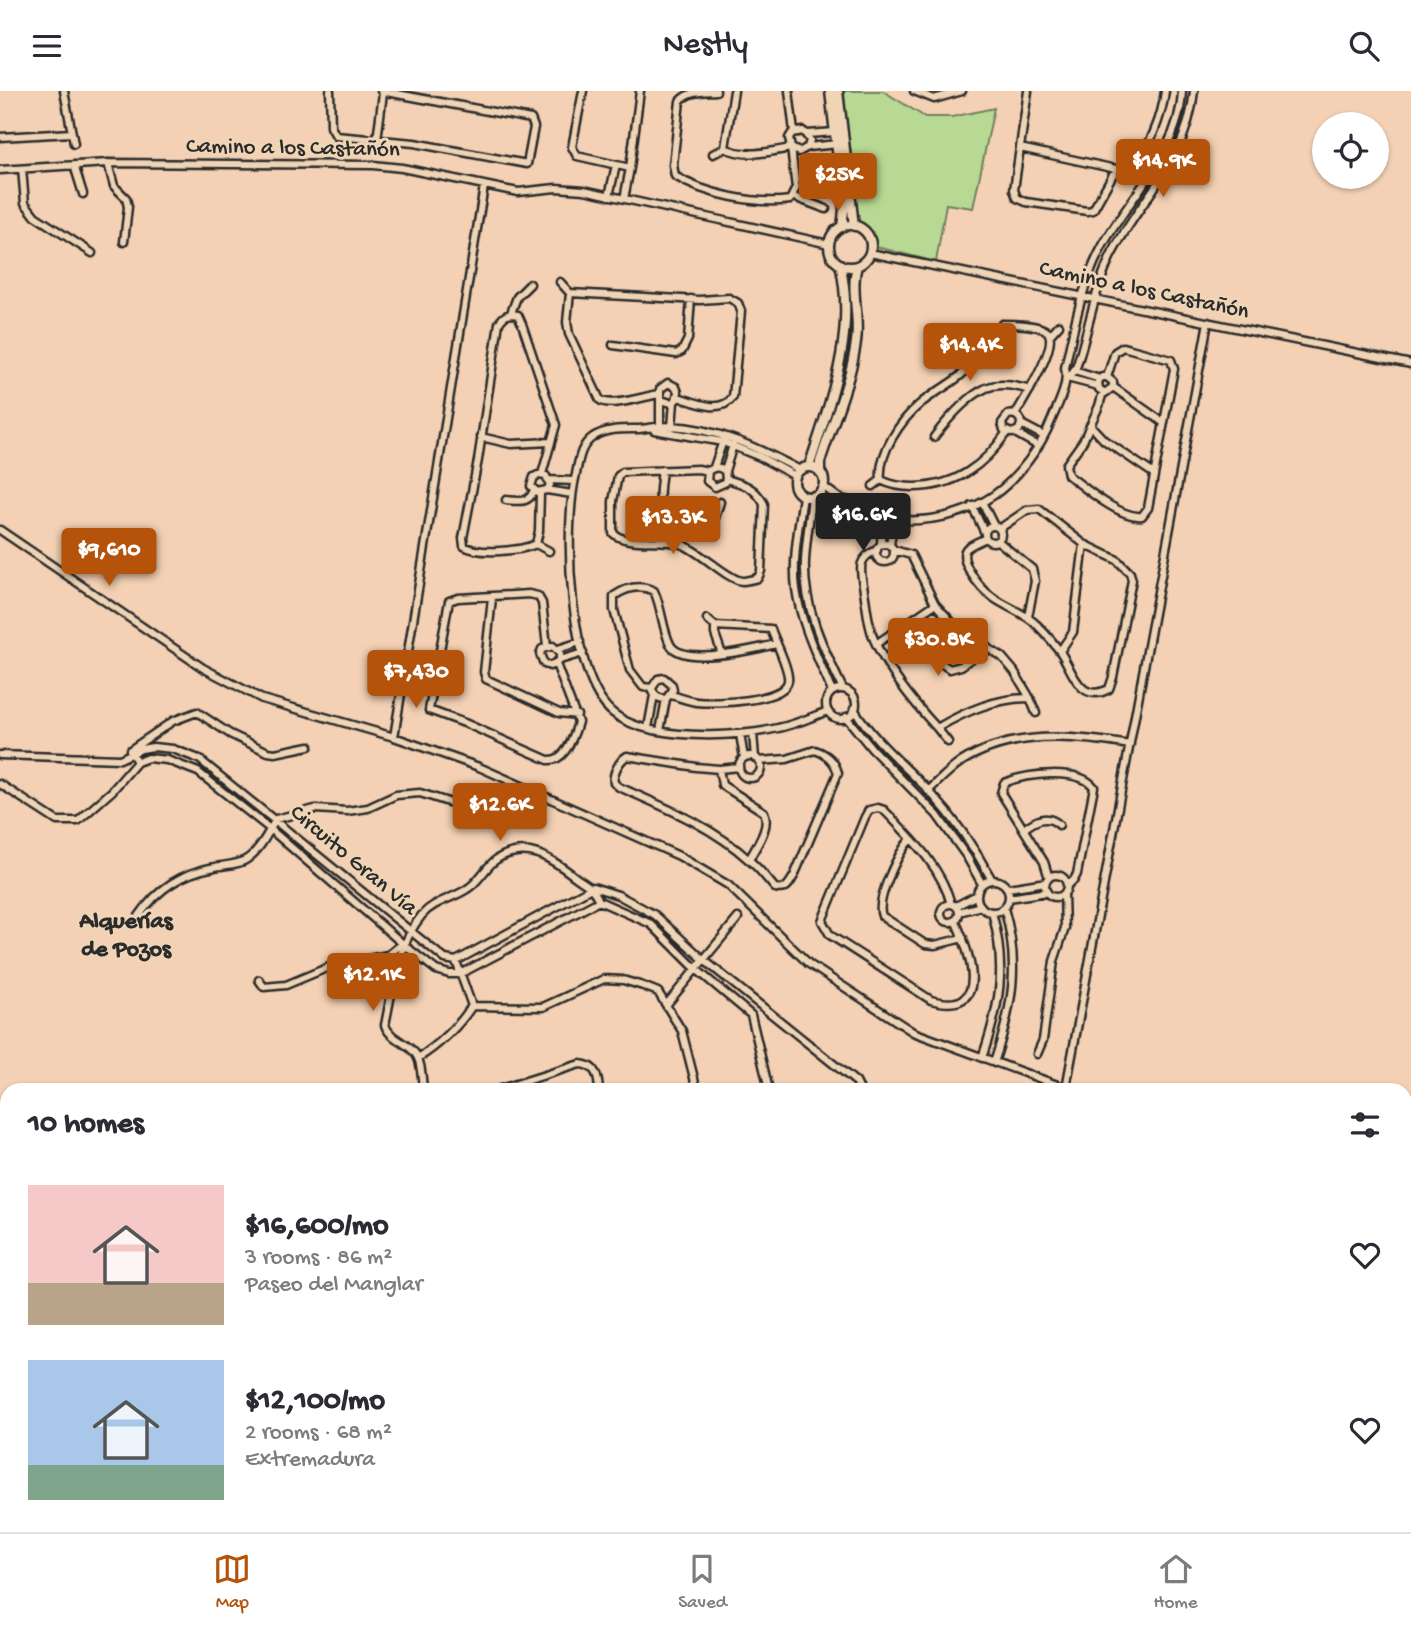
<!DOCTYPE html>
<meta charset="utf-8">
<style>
:root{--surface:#fff;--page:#f2f2f3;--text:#2b2b33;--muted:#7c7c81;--line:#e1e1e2;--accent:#b45309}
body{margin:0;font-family:"Gochi Hand",sans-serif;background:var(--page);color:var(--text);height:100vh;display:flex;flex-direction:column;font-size:26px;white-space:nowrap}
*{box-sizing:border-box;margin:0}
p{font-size:23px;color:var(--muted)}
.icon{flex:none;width:38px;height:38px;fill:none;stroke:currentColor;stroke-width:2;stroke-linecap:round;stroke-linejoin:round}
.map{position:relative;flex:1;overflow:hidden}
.panel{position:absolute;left:0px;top:992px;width:1412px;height:450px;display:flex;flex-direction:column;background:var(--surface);border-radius:21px 21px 0 0;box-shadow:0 2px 5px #0004}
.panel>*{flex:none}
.fabs{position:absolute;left:1312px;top:21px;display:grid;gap:14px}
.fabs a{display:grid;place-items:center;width:77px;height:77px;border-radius:50%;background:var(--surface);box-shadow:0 2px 5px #0004;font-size:35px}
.price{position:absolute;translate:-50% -60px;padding:0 16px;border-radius:7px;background:var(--accent);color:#fff;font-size:23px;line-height:46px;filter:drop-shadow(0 2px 4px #0008)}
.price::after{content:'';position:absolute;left:50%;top:42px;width:21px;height:16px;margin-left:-10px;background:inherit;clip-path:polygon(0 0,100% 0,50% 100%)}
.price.on{background:#222;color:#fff}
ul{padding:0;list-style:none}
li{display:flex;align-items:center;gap:21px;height:175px;padding:0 28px}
li span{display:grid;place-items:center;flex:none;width:196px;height:140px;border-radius:0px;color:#555}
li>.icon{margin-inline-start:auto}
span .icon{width:84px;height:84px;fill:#fffc;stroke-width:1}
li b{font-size:30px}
h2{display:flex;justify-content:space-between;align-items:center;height:84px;padding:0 28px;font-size:30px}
header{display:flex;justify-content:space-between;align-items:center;height:91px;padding:0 28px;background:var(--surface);font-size:32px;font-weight:600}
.menu{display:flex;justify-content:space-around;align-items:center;height:98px;border-top:2px solid var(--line);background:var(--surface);font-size:19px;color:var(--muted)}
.menu a{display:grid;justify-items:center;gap:4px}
.menu .on{color:var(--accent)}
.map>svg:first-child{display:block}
</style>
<header><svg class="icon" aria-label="menu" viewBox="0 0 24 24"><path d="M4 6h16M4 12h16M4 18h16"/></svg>Nestly<svg class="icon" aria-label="search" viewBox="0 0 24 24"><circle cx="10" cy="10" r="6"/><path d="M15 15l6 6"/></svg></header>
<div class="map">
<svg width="1411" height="1441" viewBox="0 0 1411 1441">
<rect width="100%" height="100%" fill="#f4d1b4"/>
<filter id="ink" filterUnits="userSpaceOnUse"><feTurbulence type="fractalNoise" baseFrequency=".0143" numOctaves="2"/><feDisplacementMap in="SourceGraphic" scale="14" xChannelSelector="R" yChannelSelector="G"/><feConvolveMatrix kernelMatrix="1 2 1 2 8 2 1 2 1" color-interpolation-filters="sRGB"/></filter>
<g filter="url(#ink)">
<!-- green -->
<path fill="#b8d993" stroke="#72825f" stroke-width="2" d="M 841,0 L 883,0 L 925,26 L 952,26 L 994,17 L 973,117 L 946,113 L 936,171 L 877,156 L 871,141 L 859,130 L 856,125 Z"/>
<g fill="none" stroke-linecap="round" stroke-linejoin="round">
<!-- minor casing -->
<g stroke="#2b2b2b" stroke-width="11">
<path id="minor" d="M 64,0 L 74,53
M 330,0 L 331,36 L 336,45 L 414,52 L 527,73 L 534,36 L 531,28 L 381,0
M 583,0 L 572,56 L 577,65 L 630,77
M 716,0 C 702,1 689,0 680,10 L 673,74 L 675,85 C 704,103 756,114 790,109 L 796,97 L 791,57 C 770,61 744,67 725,57 L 734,0
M 789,0 L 794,41
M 914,0 L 934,8 L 962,0
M 1028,0 L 1014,99 L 1017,107 L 1026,111 L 1087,120 L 1093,119 L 1116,78
M 807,43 L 835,41
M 0,46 L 72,42
M 377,49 L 383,2
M 808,56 L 810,49 L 803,40 L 792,42 L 789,47 L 791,57 L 799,61 L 808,56 L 838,53
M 1020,57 L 1116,78 L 1131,79 C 1149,58 1162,27 1165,0
M 713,63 L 725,57
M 108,72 L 114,95 L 126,107 L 128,116 L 124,151
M 74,74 L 83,103
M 22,78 L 25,112 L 35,125 L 92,162
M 0,79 L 108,72 L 373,74 L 402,77 L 518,101 L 556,97 L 584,99 L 829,153
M 609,105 L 616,74
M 794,106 L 826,118
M 624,108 L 630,77 L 640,0
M 870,162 L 1411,273
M 560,191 L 570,202
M 511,222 L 517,206 L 530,193
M 1050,244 L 1059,234
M 613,254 L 676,263 L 682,260 L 688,248 L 691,208
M 1074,280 L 1100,288
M 1067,287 L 1075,280 C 1088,243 1093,203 1110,167 C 1140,106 1187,72 1194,0
M 1067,287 L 1098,295
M 1113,296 L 1164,332
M 1103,301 L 1099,315 L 1083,350 L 1066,374 L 1068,384 C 1085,397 1121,428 1142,425 L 1148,417 L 1174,278 L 1171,269 L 1123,256 L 1115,261 L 1107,286 L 1102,286 L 1098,290 L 1099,298 L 1105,302 L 1113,296 L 1113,291 L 1107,286
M 659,303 C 645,305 611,317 600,309 L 569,243 L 567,231 L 570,202 L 700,209 L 729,207 L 738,212 L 741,220 L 733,306 C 720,324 695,311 678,306
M 1021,333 L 1019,339 L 1012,342 L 1004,339 L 1002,332 L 1008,324 C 1015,322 1021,326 1021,333 L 1044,345
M 1090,334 L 1104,349 L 1154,383
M 672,336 L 674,311
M 660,338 L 660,298 L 668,292 L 676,296 L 678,301 L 676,309 L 671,312 L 661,309
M 654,339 L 723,351 L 760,366 L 795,385
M 1007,341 C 984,375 955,396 913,396 C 901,396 891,394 881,389 C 878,362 901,329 920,313 C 933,302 948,295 961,284 C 978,269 988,251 1002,233 C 1012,233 1045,233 1049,243 C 1056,258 1024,309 1015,324
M 1015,342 L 1038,355
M 481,346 L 511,353 L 550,351
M 934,346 C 947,329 967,306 986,297 C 1000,291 1016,295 1030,299
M 714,376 L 723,350
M 662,379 C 657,421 657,417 697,427 C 700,439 712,438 715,427 L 712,421 L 706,419 L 700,421 L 697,427
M 800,379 C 760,358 717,337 671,335 C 660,335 649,337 639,338 C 623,338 607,337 593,346 C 580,355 579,369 576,383 C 563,436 568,586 613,622 C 647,650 737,647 778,637 C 795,634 811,626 828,620
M 708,380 L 698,378 L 623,381 L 618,385 L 613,410 L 613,442 C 625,455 662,447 681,453 C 700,460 728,489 742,490 C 747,490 753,488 758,487 L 761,480 L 764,413 C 755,396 744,393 726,388
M 725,380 C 718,375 715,376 708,380 L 707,390 L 715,396 L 724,392 L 726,388 L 725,380 L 733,354
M 549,389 L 574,390
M 873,395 L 881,389
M 824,396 L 839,407 L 906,427
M 547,399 L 550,394 L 546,385 L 538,384 L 534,386 L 531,395 L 537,401 L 547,399 L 572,403
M 540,402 L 539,440 L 536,453 C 521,460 479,464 464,455 L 463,447 L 478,369 L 499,232 C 504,224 508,222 518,224 L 522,233 L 556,334 L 542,383
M 816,404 C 866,437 943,439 994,404 C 1019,386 1041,356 1052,328 C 1058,313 1069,294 1065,277 C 1074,237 1081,197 1100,160 C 1126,108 1180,62 1182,0
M 803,405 C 799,435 792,468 796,498 C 801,534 818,567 832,601
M 812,406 C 810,427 806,449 805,470 C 803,517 824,558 843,598
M 506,409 C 519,410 529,413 534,399
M 982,411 L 994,435
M 972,415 L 985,442
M 715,427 L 720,411
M985 443a8 8 0 1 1 16 0a8 8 0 1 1-16 0Z
M 0,439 L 203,577 L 262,608 L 394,646 L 479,676 L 679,765 L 728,794 L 809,873 L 913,941 L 1071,999
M 986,447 C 980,450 972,453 967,457 C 956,468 981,498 991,505 C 1005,516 1024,521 1037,534 C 1045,542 1054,552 1061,562 C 1073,581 1080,613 1109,598 L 1113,586 L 1132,489 L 1130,482 L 1117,469 L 1084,453 L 1039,418 L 1027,419 L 999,438
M 998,450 L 1032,478 L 1035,490 L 1028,526
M876 462a9 9 0 1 1 18 0a9 9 0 1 1-18 0Z
M 536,453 L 549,460
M 881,454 L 882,426
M 890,454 L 894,428
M 877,459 C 855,468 861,480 864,500 C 867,517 868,537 876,553 C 891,584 914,612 937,637 C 966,620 996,607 1030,607 L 1014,580 L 1002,566 L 960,540 L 935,513 L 911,464 L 894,459
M 492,507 L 484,581 L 486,588 L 559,622 L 577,624
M 707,528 L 715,535
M 913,528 C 923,545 932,569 950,578 L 961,575 L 987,556
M 876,553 L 935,513
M 547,555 L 542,512 L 538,505 L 529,503 L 458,507 L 449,510 L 429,619 L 467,633 L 548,669 C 565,671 574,645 578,631 L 556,573
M 558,558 L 580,551
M 1060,560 L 1073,541 L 1084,453
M 560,569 L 560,563 L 553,555 L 542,558 L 540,563 L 544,573 L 550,575 L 560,569 L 583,562
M 652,597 L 658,588 L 664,587 L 672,594 L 673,599 L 666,608 C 658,608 653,605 652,597 L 643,596 L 630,579 L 614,519 L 614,505 C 627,496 640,493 654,500 C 662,517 662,537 670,553 C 681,576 756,558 776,553
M826 613a15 15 0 1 1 30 0a15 15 0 1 1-30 0Z
M 671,604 C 679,606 688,610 697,611 C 715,613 784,611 788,590 C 790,579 775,550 771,538 L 715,535 L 715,543 L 722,563
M 1030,607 L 1036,622
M 854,618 C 874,650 904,674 930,701 C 955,728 975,757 992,789
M 846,626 L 872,658 L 937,724 L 967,766 L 982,793
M 648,637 L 654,604
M 937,637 L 948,651
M 660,640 L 666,608
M 753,642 L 755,667
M 740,643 L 744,667
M 394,646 L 484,95
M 0,664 L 120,668 L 141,658 L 153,656 L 173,658 L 199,668 L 445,868 L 456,870 L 593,796 L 618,804 L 655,824 L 704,869 L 856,991 L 860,999
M739 676a11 11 0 1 1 22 0a11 11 0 1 1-22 0Z
M 137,671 L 130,659 L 136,655 L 173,630 L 197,621 L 230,643 L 268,661 L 275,662 L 309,655
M 739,676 L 719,678 L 696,676 L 627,665 C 619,670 612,683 614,692 L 619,696 C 664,716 712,735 749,769 C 759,777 767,788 775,797 C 787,800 789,793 794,785 L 838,682 C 835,670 827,663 815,659 L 787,668 L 759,670
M 719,678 L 722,694 L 764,721 C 771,736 756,755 749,769
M 0,693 L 57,730 L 78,730 L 112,700 L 137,671 L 148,667 L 167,669 L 198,681 L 270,738 L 403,853 L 436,879 L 449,883 L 460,883 L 599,810 L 651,833 L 696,878 L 751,924
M 928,700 C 939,690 949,679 961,671 C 1012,639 1073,644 1130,654
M 1024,738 C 1034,730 1047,722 1059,734
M 911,748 C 899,760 875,809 882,825 L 925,853 L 935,854 L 963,847
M1045 795a11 11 0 1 1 22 0a11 11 0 1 1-22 0Z
M 1049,787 L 1044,771 L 1001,702 L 1004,692 C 1025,683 1078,676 1094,696 L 1077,783 L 1074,789 L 1067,794
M977 805a16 16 0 1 1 32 0a16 16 0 1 1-32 0Z
M 1008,797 L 1046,791
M 1009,807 L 1047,801
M 951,813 C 941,775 910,746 884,719 L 878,717 L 869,719 L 865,726 L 822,830 L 830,844 L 931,909 C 994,926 969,860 955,829
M941 822a9 9 0 1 1 18 0a9 9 0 1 1-18 0Z
M 956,815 L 977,804
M 959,821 L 981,815
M 139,825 C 158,797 182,782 215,776 C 224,774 239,774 247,768 C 260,759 268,742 276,728 L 315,718 L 347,720 L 368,717 L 396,704 L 420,702 L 448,711
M 456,870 L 472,915
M 259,889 L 264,896 L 286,894 L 329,876 L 388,864 L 402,853
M 667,913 L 738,827
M 472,915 L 543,916 L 604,888 L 623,889 L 643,895 L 658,901 L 682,940 L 697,999
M 751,924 L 769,999
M 1037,963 L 1043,949 L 1054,870 L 1065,837 L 1064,803
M 418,967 C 438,955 459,935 472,915
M 982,967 C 1000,915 1007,876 992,821
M 994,972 C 1012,917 1021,874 1004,817
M 1066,997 L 1208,231
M 423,999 C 422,989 422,974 417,965 C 409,951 390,949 385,934 C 393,896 397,854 422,824 C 434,810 452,808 467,798 C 479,791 485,776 497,768 C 526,750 551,767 574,785 C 587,795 592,794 599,810
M 497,999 L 580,973 C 596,974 598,985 599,999
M 1405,1189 L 1408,1166
M 0,1191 L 7,1195
M 1411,1204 L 1405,1247 L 1411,1293
M 0,1215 L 7,1208
M 0,1283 L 7,1288
M 1405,1306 L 1411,1323
M 226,1435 L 228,1441
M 238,1435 L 240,1441
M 952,1435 L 1005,1439
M 1028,1435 L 1032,1441
M 1292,1435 L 1317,1441
M 306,1441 L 307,1435
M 416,1441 L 416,1435
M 476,1441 L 476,1435
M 531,1441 L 531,1435
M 595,1441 L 595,1435
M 692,1441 L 695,1435
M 782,1441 L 797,1435
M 814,1441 L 850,1437 L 907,1441
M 1380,1441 L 1380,1435"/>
</g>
<!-- tertiary casing -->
<g stroke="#2b2b2b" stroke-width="13">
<path id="tertiary" d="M 830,0 L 844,119 L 842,136
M 838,0 L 854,135
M829 155a21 21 0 1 1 42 0a21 21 0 1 1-42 0Z
M 809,376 C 830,310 857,243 840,173
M794 391a15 15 0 1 1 30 0a15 15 0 1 1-30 0Z
M 820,381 L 820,371 C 832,332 851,291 856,251 C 860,226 850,199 857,175"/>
</g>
<!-- minor -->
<use href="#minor" stroke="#efd4b6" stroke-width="6"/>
<!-- tertiary -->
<use href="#tertiary" stroke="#efd4b6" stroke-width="8"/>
</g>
</g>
<g text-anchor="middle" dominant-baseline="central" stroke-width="6" stroke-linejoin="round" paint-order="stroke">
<!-- street labels -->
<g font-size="23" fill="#2b2b2b" stroke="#efd4b6">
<text transform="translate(293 58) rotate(1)">Camino a los Castañón</text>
<text transform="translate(1144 200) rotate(12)">Camino a los Castañón</text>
<text transform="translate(353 770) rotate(40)">Circuito Gran Vía</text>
</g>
<!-- neighbourhood labels -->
<g font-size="24" font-weight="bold" fill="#2b2b2b" stroke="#efd4b6">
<text x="126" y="831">Alquerías<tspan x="126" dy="28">de Pozos</tspan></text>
</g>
</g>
</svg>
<div class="fabs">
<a><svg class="icon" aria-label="locate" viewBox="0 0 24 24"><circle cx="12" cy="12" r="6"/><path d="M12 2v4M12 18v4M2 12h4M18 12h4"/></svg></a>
</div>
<b class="price" style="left:1163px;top:108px">$14.9K</b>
<b class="price" style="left:838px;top:122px">$25K</b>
<b class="price" style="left:970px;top:292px">$14.4K</b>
<b class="price on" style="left:863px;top:462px">$16.6K</b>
<b class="price" style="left:673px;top:465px">$13.3K</b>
<b class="price" style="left:109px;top:497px">$9,610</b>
<b class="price" style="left:938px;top:587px">$30.8K</b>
<b class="price" style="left:416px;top:619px">$7,430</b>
<b class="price" style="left:500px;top:752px">$12.6K</b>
<b class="price" style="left:373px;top:922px">$12.1K</b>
<section class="panel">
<h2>10 homes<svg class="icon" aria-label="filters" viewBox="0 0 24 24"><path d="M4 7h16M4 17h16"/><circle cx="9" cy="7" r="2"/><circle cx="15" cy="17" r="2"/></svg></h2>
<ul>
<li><span style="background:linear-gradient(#f6c9c9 70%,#b9a48a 0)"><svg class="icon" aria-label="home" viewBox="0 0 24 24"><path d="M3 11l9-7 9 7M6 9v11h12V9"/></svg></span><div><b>$16,600/mo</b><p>3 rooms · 86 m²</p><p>Paseo del Manglar</p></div><svg class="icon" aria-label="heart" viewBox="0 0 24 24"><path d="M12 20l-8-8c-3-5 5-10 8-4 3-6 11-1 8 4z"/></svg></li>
<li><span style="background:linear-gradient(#a9c7e8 75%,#7fa58c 0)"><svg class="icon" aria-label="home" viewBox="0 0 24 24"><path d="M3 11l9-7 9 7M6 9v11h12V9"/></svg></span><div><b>$12,100/mo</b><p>2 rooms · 68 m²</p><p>Extremadura</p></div><svg class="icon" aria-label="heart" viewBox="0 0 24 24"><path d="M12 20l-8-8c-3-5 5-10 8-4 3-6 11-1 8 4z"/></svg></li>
</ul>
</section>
</div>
<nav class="menu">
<a class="on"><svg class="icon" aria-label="map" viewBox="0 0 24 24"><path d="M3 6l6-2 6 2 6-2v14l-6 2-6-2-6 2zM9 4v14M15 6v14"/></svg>Map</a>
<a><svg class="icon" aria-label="saved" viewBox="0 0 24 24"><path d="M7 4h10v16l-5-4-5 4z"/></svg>Saved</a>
<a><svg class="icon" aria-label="home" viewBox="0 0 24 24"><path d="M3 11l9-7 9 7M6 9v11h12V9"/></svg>Home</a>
</nav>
